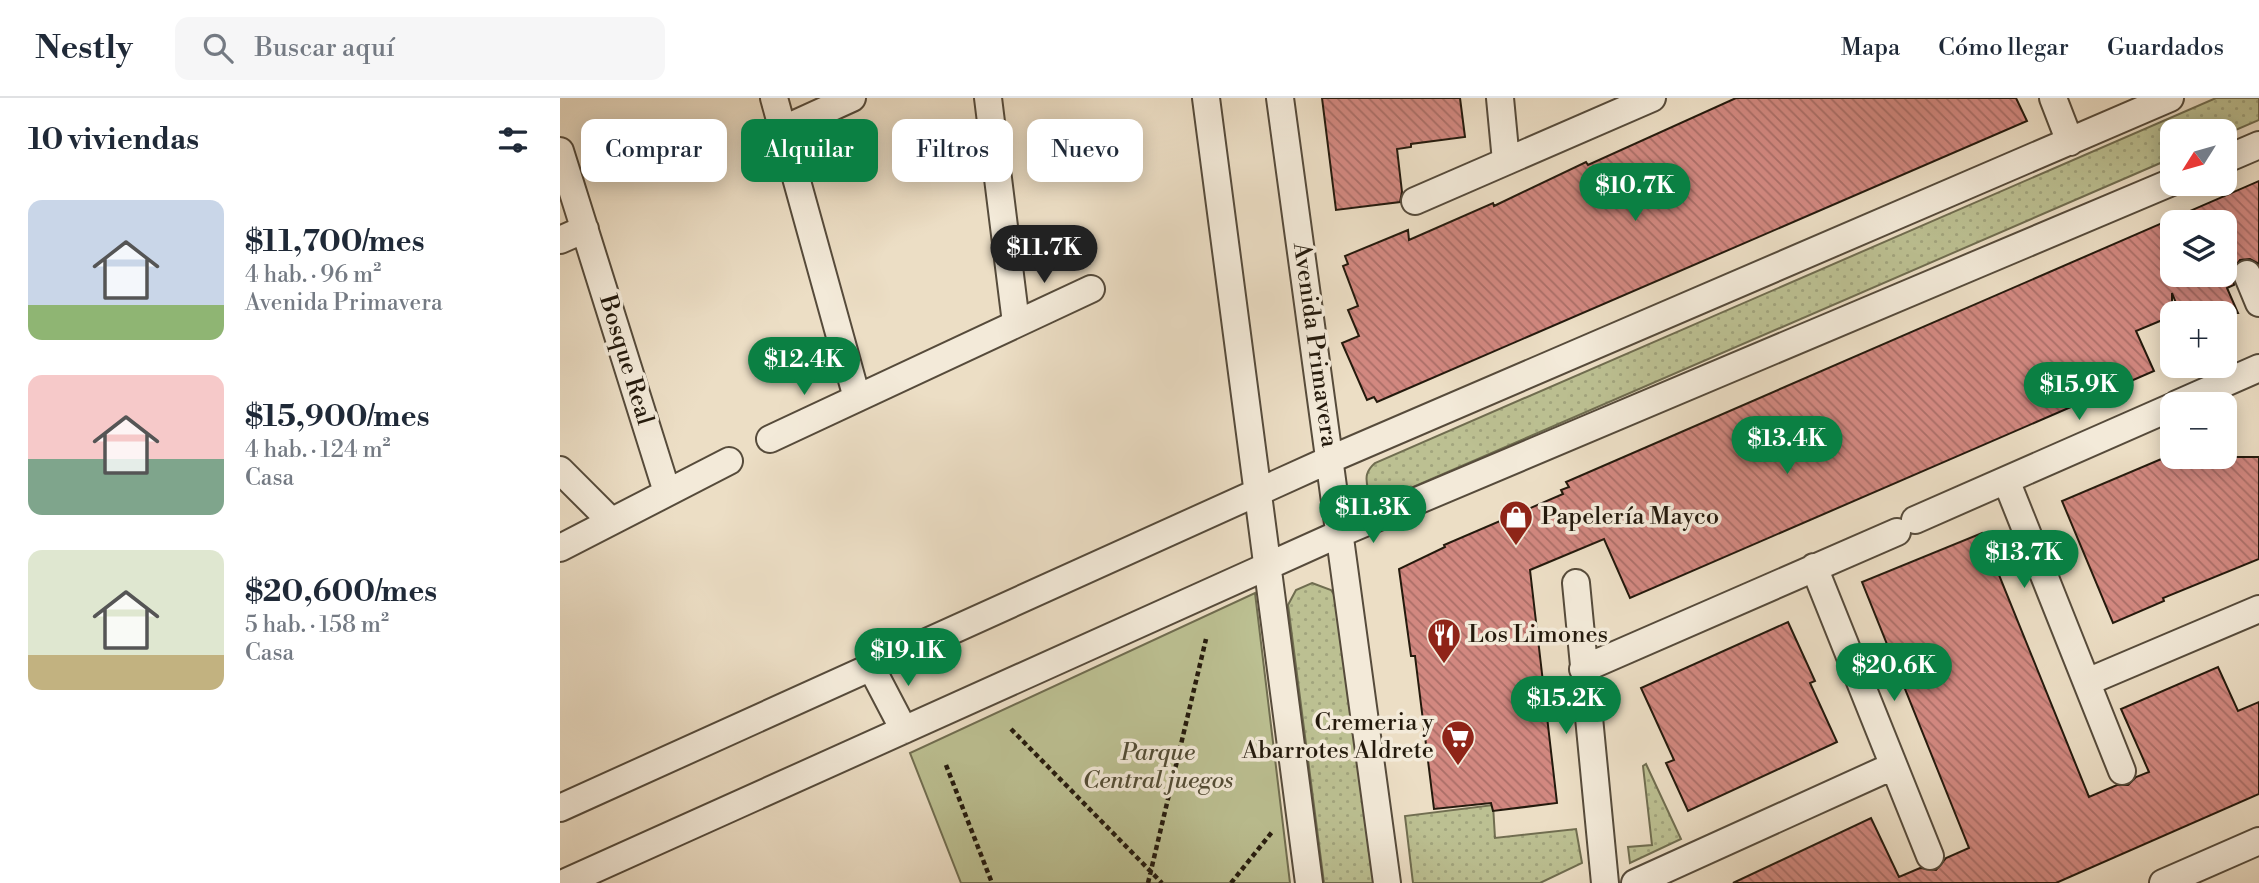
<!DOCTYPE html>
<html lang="es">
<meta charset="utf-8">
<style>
:root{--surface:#fff;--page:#f6f6f7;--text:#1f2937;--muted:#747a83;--line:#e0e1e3;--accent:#0b8043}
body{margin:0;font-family:"Libre Bodoni",serif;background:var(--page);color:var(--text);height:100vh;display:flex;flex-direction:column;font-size:26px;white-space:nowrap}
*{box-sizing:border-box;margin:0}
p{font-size:23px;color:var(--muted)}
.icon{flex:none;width:38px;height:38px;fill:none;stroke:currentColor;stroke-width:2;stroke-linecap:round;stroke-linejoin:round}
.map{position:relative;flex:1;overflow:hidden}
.drawer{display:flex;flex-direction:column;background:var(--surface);width:560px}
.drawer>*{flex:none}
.hud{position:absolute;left:21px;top:21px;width:665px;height:63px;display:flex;gap:14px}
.needle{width:46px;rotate:233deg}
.buttons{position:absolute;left:1600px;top:21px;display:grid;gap:14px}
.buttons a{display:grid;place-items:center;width:77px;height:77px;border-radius:14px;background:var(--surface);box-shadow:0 4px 18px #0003;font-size:35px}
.price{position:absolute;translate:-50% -60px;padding:0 16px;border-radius:24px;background:var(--accent);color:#fff;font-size:23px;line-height:46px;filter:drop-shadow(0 2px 4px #0008)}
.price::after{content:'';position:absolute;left:50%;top:42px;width:21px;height:16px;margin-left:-10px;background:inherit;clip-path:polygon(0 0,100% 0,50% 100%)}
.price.active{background:#222;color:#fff}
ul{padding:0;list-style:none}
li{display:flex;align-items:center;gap:21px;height:175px;padding:0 28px}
li span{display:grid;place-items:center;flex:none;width:196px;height:140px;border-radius:14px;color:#555}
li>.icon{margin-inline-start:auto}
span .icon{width:84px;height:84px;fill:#fffc;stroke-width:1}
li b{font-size:30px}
h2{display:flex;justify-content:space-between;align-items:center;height:84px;padding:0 28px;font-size:30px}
.tag{padding:0 24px;border-radius:14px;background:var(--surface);box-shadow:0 4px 18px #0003;font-size:24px;line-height:63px}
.tag.active{background:var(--accent);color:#fff}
header{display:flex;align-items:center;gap:42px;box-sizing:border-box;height:98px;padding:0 35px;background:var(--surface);border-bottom:2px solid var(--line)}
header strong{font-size:33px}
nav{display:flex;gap:38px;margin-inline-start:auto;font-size:24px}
.search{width:490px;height:63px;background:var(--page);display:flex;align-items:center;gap:18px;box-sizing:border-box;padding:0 24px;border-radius:14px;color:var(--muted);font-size:26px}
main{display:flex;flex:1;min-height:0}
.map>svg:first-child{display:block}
</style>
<header>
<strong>Nestly</strong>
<div class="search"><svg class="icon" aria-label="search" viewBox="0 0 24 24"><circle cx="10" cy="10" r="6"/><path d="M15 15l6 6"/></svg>Buscar aquí</div>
<nav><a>Mapa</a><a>Cómo llegar</a><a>Guardados</a></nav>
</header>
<main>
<section class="drawer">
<h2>10 viviendas<svg class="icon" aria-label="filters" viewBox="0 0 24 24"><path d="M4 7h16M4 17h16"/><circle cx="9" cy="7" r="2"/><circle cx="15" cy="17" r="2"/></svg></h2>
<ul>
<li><span style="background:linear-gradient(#c9d6e8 75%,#8fb573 0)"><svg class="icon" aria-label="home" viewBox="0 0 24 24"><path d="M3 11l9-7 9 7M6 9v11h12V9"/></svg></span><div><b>$11,700/mes</b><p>4 hab. · 96 m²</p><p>Avenida Primavera</p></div></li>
<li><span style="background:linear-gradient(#f6c9c9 60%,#7fa58c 0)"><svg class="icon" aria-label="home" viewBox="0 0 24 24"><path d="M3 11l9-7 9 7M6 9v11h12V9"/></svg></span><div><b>$15,900/mes</b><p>4 hab. · 124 m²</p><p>Casa</p></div></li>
<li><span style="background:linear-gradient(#dfe7d0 75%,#c2b280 0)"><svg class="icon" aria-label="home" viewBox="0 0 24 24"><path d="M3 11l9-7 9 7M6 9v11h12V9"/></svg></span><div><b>$20,600/mes</b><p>5 hab. · 158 m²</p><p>Casa</p></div></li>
</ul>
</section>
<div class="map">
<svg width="1699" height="785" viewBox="0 0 1699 785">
<defs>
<pattern id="grass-dots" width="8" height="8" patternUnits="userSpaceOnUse" patternTransform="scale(1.75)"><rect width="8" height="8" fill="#bcc092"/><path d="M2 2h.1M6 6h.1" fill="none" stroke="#a1a47d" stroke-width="1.8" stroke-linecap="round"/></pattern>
<pattern id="building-back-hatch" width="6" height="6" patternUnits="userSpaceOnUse" patternTransform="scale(1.75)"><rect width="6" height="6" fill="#d28880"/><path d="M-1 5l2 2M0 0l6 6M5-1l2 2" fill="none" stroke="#aa6e67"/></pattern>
</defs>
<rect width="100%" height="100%" fill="#ecdec5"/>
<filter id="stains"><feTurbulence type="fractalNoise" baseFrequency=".00286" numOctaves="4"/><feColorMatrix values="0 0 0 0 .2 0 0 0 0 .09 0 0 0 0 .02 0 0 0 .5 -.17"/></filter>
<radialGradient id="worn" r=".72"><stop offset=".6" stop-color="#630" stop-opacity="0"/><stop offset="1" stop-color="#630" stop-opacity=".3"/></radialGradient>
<!-- grass -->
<path fill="url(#grass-dots)" stroke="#706d50" stroke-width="2" d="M 1656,0 L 1699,0 L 1699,22 L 1664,37 L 1664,33 L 1612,33 L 1612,60 L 830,399 L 822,400 L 808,391 C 805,379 806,373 815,365 Z
M 752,485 L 771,492 L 777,501 L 814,785 L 764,785 L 728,507 L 736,492 Z
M 1086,666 L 1121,741 L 1070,765 L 1068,749 L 1092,747 L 1083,668 Z
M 933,707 L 935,740 L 1016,731 L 1022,765 L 980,785 L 853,785 L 845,718 Z"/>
<!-- park -->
<path fill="#bcc092" stroke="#706d50" stroke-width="2" d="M 695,495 L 730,785 L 401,785 L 350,655 Z"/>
<!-- building -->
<path fill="url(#building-back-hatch)" stroke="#241a0d" stroke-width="2" fill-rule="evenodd" d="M 762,0 L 900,0 L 905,39 L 851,46 L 851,49 L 837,51 L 842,94 L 840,104 L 776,112 Z
M 1176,0 L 1456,0 L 1467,23 L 833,297 L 817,304 L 814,299 L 807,302 L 782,245 L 799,238 L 788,212 L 798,208 L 783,168 L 788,166 L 785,158 L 848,132 L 849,142 L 933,105 L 934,108 L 1026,64 L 1028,67 Z
M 1699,83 L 1699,166 L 1690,161 L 1680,162 L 1672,173 L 1674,187 L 1667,190 L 1678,215 L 1620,215 L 1612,195 L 1612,218 L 1576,233 L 1594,273 L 1070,500 L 1044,441 L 970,472 L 997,705 L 933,713 L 931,705 L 874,711 L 855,558 L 851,558 L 839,471 L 885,449 L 884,447 L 1003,396 L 1001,392 L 1009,389 L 1006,384 ZM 1612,124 L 1664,124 L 1664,184 L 1661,177 L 1612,177 Z
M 1606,359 L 1699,359 L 1699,461 L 1603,500 L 1604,503 L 1553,525 L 1502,403 Z
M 1422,435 L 1529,699 L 1557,687 L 1568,687 L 1576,679 L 1589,674 L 1561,611 L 1658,569 L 1678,613 L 1699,604 L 1699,696 L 1496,785 L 1173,785 L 1311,720 L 1339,779 L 1360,770 L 1376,772 L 1386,760 L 1409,750 L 1302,484 Z
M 1228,524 L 1255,583 L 1250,585 L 1277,644 L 1128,713 L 1106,665 L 1114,662 L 1081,590 Z"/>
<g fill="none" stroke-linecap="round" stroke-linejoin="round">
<!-- street casing -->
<g stroke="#564b3b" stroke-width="30">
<path id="street" d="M 214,0 L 297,300
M 428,0 L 456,225
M 646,0 L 749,785
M 720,0 L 827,785
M 940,0 L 946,63
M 1493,0 L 1510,44
M 224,31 L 292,0
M 0,53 L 107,394
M 1664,62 L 1699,47
M 855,103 L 1092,0
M 0,142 L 25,131
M 1687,176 L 1699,205
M 1617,306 L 1699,270
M 210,341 L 531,191
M 0,372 L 51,423
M 1446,382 L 1562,673
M 1355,422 L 1612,309
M 0,450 L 169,363
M 1254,469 L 1370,758
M 1016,485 L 1045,785
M 311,569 L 344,632
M 1023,571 L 1337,434
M 1527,584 L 1699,511
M 0,710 L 771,361 L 1610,0
M 4,785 L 781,435 L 1612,84
M 1075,785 L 1333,668
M 1603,785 L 1699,743"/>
</g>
<!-- path -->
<path stroke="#241a0d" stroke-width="4.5" stroke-dasharray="5 3.5" stroke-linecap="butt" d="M 451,631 L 602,785
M 386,667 L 432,785
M 588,785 L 646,541
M 671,785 L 712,734"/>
<!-- street -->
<use href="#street" stroke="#f3ead9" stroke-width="26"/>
</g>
<!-- icons -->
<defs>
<g id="shop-pin" transform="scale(1.75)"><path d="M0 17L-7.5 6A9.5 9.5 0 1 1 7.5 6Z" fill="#8f2418" stroke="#f3ead9"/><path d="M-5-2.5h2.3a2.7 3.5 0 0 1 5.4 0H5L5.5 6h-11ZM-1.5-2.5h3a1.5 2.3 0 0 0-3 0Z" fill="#fff"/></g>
<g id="restaurant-pin" transform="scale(1.75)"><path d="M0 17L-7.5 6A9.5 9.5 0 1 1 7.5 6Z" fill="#8f2418" stroke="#f3ead9"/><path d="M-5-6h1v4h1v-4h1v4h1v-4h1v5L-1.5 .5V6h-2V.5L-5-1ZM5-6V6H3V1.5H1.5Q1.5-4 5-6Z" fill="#fff"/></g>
<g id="supermarket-pin" transform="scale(1.75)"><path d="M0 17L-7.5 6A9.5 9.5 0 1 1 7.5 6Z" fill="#8f2418" stroke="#f3ead9"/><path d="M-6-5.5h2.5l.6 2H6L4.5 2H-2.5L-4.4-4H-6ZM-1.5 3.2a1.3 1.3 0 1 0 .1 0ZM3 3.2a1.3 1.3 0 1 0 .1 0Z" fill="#fff"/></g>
</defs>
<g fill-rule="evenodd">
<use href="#shop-pin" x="956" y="419"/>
<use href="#restaurant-pin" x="884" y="537"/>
<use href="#supermarket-pin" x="898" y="639"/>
</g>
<g text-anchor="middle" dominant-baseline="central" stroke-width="7" stroke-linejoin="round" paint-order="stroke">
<!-- street labels -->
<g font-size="24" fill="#241a0d" stroke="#f3ead9">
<text transform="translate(755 247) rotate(82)">Avenida Primavera</text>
<text transform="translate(66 262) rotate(73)">Bosque Real</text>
</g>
<!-- poi labels -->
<g font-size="24" fill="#241a0d" stroke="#f3ead9" text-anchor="start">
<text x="981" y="419">Papelería Mayco</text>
<text x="908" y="537">Los Limones</text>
<text x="874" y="625" text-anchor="end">Cremeria y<tspan x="874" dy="28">Abarrotes Aldrete</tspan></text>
</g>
<!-- park labels -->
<g font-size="24" font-style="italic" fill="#524c35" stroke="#f3ead9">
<text x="598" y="655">Parque<tspan x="598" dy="28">Central juegos</tspan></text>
</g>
</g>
<rect width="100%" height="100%" filter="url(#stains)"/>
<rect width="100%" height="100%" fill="url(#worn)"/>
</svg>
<div class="buttons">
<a><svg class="needle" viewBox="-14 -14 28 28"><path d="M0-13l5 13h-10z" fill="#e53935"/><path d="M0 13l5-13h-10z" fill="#747a83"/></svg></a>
<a><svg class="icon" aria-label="layers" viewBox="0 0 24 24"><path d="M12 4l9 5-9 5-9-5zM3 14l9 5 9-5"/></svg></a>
<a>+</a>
<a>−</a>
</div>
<b class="price" style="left:1075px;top:125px">$10.7K</b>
<b class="price active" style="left:484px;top:187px">$11.7K</b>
<b class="price" style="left:244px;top:299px">$12.4K</b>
<b class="price" style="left:1519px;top:324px">$15.9K</b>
<b class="price" style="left:1227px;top:378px">$13.4K</b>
<b class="price" style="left:813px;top:447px">$11.3K</b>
<b class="price" style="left:1464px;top:492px">$13.7K</b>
<b class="price" style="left:348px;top:590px">$19.1K</b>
<b class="price" style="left:1334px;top:605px">$20.6K</b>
<b class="price" style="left:1006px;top:638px">$15.2K</b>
<div class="hud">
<a class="tag">Comprar</a>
<a class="tag active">Alquilar</a>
<a class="tag">Filtros</a>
<a class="tag">Nuevo</a>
</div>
</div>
</main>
